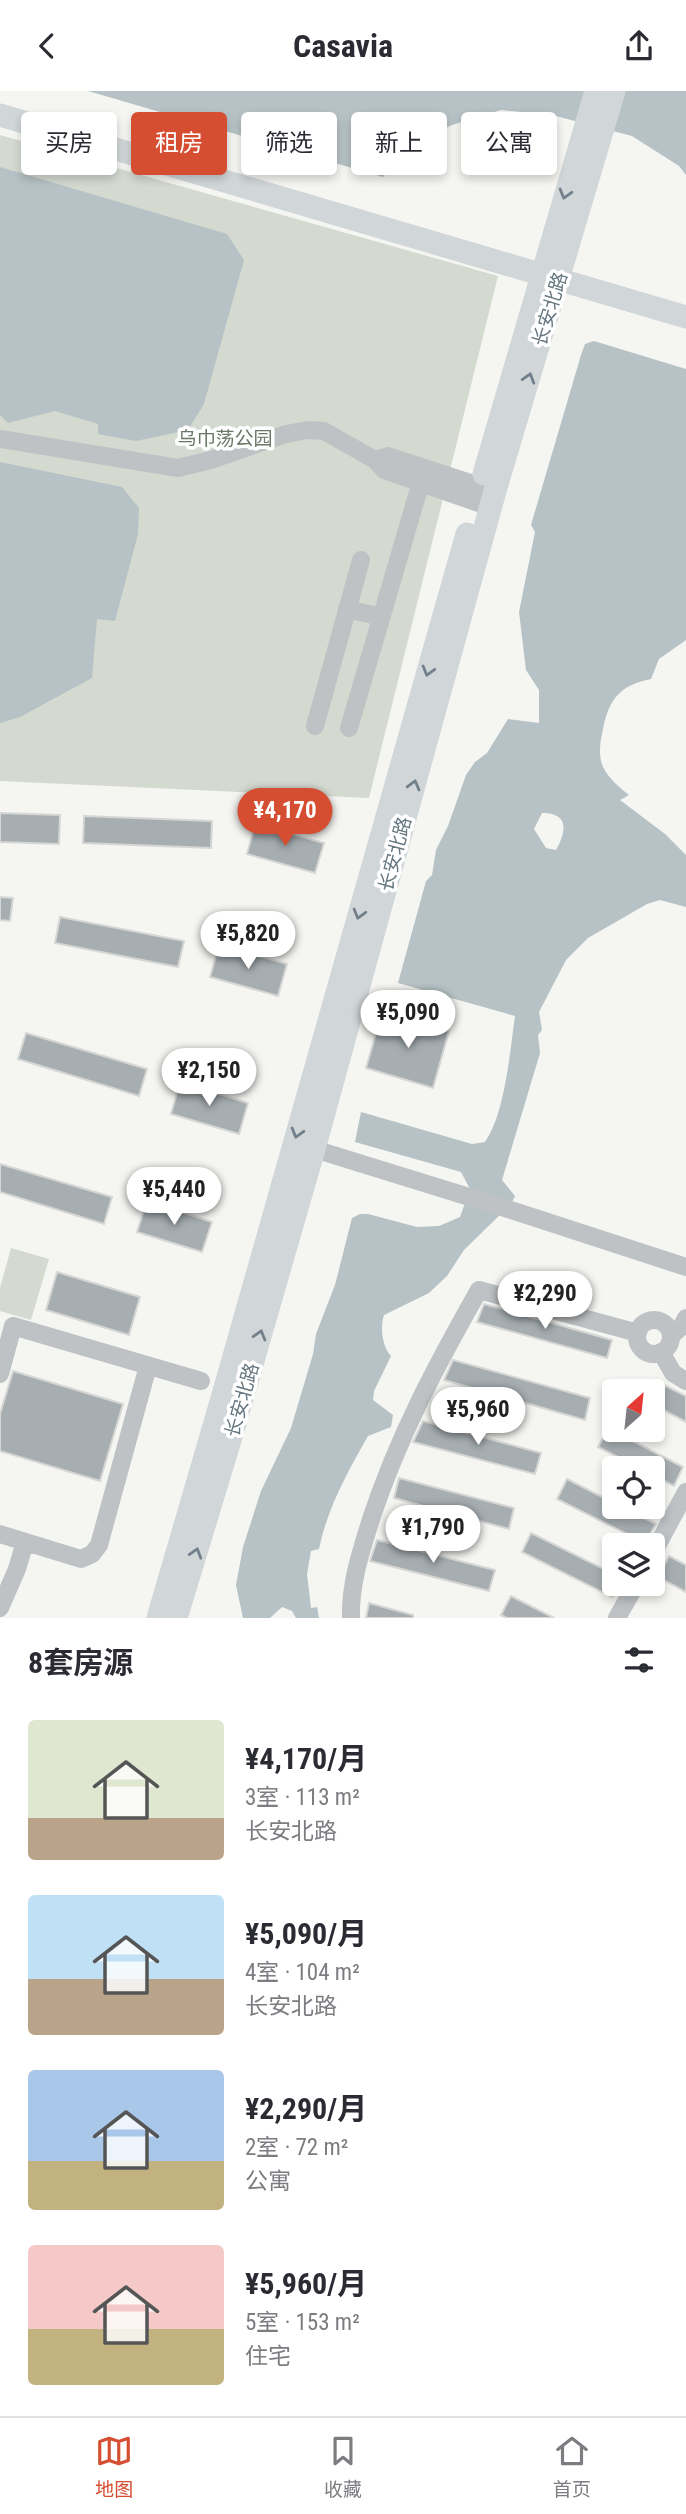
<!DOCTYPE html>
<html lang="zh">
<meta charset="utf-8">
<style>
:root{--surface:#fff;--page:#f7f7f7;--text:#2b2b33;--muted:#7c7c81;--line:#e1e1e2;--accent:#d54e32}
body{margin:0;font-family:"Roboto Condensed","Noto Sans SC",sans-serif;background:var(--page);color:var(--text);height:100vh;display:flex;flex-direction:column;font-size:26px;white-space:nowrap}
*{box-sizing:border-box;margin:0}
p{font-size:23px;color:var(--muted)}
.icon{flex:none;width:38px;height:38px;fill:none;stroke:currentColor;stroke-width:2;stroke-linecap:round;stroke-linejoin:round}
.map{position:relative;height:1527px;overflow:hidden}
.panel{display:flex;flex-direction:column;background:var(--surface);flex:1}
.panel>*{flex:none}
.top-card{position:absolute;left:21px;top:21px;width:644px;height:63px;display:flex;gap:14px}
.needle{width:46px;rotate:27deg}
.fabs{position:absolute;left:602px;top:1288px;display:grid;gap:14px}
.fabs a{display:grid;place-items:center;width:63px;height:63px;border-radius:7px;background:var(--surface);box-shadow:0 4px 10px #0003;font-size:35px}
.price{position:absolute;translate:-50% -60px;padding:0 16px;border-radius:24px;background:#fff;color:#222;font-size:23px;line-height:46px;filter:drop-shadow(0 2px 4px #0008)}
.price::after{content:'';position:absolute;left:50%;top:42px;width:21px;height:16px;margin-left:-10px;background:inherit;clip-path:polygon(0 0,100% 0,50% 100%)}
.price.current{background:var(--accent);color:#fff}
ul{padding:0;list-style:none}
li{display:flex;align-items:center;gap:21px;height:175px;padding:0 28px}
li span{display:grid;place-items:center;flex:none;width:196px;height:140px;border-radius:7px;color:#555}
li>.icon{margin-inline-start:auto}
span .icon{width:84px;height:84px;fill:#fffc;stroke-width:1}
li b{font-size:30px}
h2{display:flex;justify-content:space-between;align-items:center;height:84px;padding:0 28px;font-size:30px}
.tag{padding:0 24px;border-radius:7px;background:var(--surface);box-shadow:0 4px 10px #0003;font-size:24px;line-height:63px}
.tag.current{background:var(--accent);color:#fff}
header{display:flex;justify-content:space-between;align-items:center;height:91px;padding:0 28px;background:var(--surface);font-size:32px;font-weight:700}
.menu{display:flex;justify-content:space-around;align-items:center;height:98px;border-top:2px solid var(--line);background:var(--surface);font-size:19px;color:var(--muted)}
.menu a{display:grid;justify-items:center;gap:4px}
.menu .current{color:var(--accent)}
.map>svg:first-child{display:block}
</style>
<header><svg class="icon" aria-label="back" viewBox="0 0 24 24"><path d="M15 5l-7 7 7 7"/></svg>Casavia<svg class="icon" aria-label="share" viewBox="0 0 24 24"><path d="M12 15V3M7 8l5-5 5 5M5 13v7h14v-7"/></svg></header>
<div class="map">
<svg width="686" height="1527" viewBox="0 0 686 1527">
<rect width="100%" height="100%" fill="#f5f5f2"/>
<!-- green -->
<path fill="#d5dad1" d="M 0,44 L 498,185 L 369,707 L 0,690 Z
M 11,1157 L 49,1168 L 31,1229 L 0,1220 L 0,1197 Z"/>
<!-- water -->
<path fill="#b6c2c5" fill-rule="evenodd" d="M 88,0 L 686,0 L 686,84 L 679,75 L 632,45 L 552,24 L 501,19 L 452,34 L 412,54 L 383,86 Z
M 0,76 L 227,143 L 244,169 L 204,313 L 188,339 L 136,350 L 98,343 L 98,333 L 55,320 L 8,332 L 0,324 Z
M 594,250 L 686,278 L 686,549 L 659,568 L 651,588 C 620,594 609,608 603,638 C 600,651 598,664 603,676 C 609,688 619,696 629,704 L 620,709 L 665,743 L 686,764 L 686,816 L 660,809 L 647,813 L 588,847 L 566,869 L 539,921 L 542,939 L 538,944 L 540,962 L 502,1089 L 515,1105 L 511,1113 L 464,1159 L 447,1185 L 429,1202 L 384,1224 C 380,1236 382,1256 391,1265 L 374,1300 L 373,1309 L 393,1324 L 391,1336 L 368,1345 C 348,1380 327,1418 319,1458 L 311,1460 L 307,1483 L 311,1517 L 317,1516 L 319,1527 L 296,1527 L 292,1520 L 282,1516 L 270,1527 L 243,1527 L 236,1494 L 243,1456 L 261,1400 L 291,1337 L 313,1263 L 316,1243 L 335,1194 L 352,1127 L 360,1123 L 368,1123 L 417,1136 L 439,1135 L 460,1126 L 470,1098 L 461,1081 L 355,1051 L 361,1021 L 472,1053 L 485,1051 C 505,1023 510,960 515,925 L 398,892 L 426,790 L 432,784 L 436,759 L 448,735 L 466,684 L 475,671 L 487,662 L 508,628 L 539,632 L 539,599 L 526,579 L 519,521 L 535,441 L 531,434 L 581,264 L 585,253 ZM 542,722 C 570,722 566,741 556,759 L 546,757 L 534,738 Z
M 0,371 L 122,396 L 139,417 L 138,443 L 115,530 L 97,528 L 92,587 L 20,626 L 0,632 Z"/>
<!-- building -->
<path fill="#a6aeb2" stroke="#d6d6d4" stroke-width="2" d="M 0,722 L 60,724 L 59,753 L 0,751 Z
M 84,725 L 212,730 L 211,757 L 83,752 Z
M 255,733 L 324,752 L 315,782 L 247,763 Z
M 0,806 L 13,807 L 10,830 L 0,829 Z
M 60,826 L 184,850 L 178,876 L 55,852 Z
M 219,854 L 287,873 L 278,905 L 210,886 Z
M 382,921 L 449,940 L 433,997 L 366,977 Z
M 26,942 L 147,978 L 139,1005 L 18,968 Z
M 180,991 L 248,1012 L 239,1043 L 171,1023 Z
M 0,1073 L 112,1106 L 104,1133 L 0,1101 Z
M 147,1110 L 212,1131 L 202,1161 L 137,1141 Z
M 57,1181 L 140,1206 L 129,1244 L 46,1219 Z
M 484,1213 L 612,1249 L 607,1267 L 477,1231 Z
M 453,1269 L 590,1307 L 585,1329 L 444,1289 Z
M 13,1280 L 123,1313 L 100,1390 L 0,1360 L 0,1323 Z
M 664,1294 L 686,1305 L 686,1331 L 654,1314 Z
M 423,1330 L 541,1362 L 535,1383 L 413,1351 Z
M 608,1337 L 683,1376 L 674,1395 L 653,1384 L 653,1377 L 640,1377 L 598,1356 Z
M 399,1387 L 514,1417 L 509,1438 L 394,1407 Z
M 567,1388 L 614,1412 L 614,1416 L 622,1416 L 656,1433 L 645,1452 L 557,1408 Z
M 531,1442 L 614,1483 L 614,1493 L 619,1493 L 612,1506 L 522,1461 Z
M 377,1449 L 495,1479 L 489,1500 L 370,1470 Z
M 669,1465 L 686,1474 L 686,1501 L 658,1486 Z
M 511,1505 L 554,1527 L 507,1527 L 501,1524 Z
M 369,1512 L 413,1524 L 413,1527 L 366,1527 Z"/>
<g fill="none" stroke-linecap="round" stroke-linejoin="round">
<!-- minor -->
<path stroke="#bec2c5" stroke-width="18" d="M 0,348 L 178,377 L 211,369 L 286,343 L 308,339 L 324,340 L 375,369
M 490,416 L 384,379 L 375,369 L 388,365 L 495,400
M 347,518 L 381,526
M 315,635 L 361,469
M 349,637 L 425,377
M 314,1058 L 511,1119 L 686,1176
M637 1246a17 17 0 1 1 34 0a17 17 0 1 1-34 0Z
M 671,1245 L 682,1235 L 686,1227
M 661,1261 L 673,1282 L 686,1290
M 0,1283 L 13,1235 L 201,1290
M 0,1443 L 81,1468 L 92,1463 L 99,1454 L 148,1275
M 653,1462 L 686,1401
M 0,1517 L 17,1478 L 25,1451
M 351,1527 C 350,1492 361,1461 371,1428 C 399,1344 436,1275 479,1199 L 638,1242
M 617,1527 L 636,1493"/>
<!-- major -->
<path stroke="#d1d6d9" stroke-width="23" d="M 0,24 L 686,226
M 484,383 L 596,0
M 158,1527 L 223,1304 L 467,443
M 176,1527 L 231,1346 L 314,1058 L 495,400 L 614,0"/>
</g>
<!-- one-way arrows -->
<defs><path id="oneway-chevron" d="M-2-3.5L2.5 0L-2 3.5" fill="none" stroke-width="1.6" stroke-linecap="round" stroke-linejoin="round" transform="scale(1.75)"/></defs>
<g stroke="#71808a">
<use href="#oneway-chevron" transform="translate(565 103) rotate(106)"/>
<use href="#oneway-chevron" transform="translate(529 287) rotate(-73)"/>
<use href="#oneway-chevron" transform="translate(428 580) rotate(106)"/>
<use href="#oneway-chevron" transform="translate(414 694) rotate(-75)"/>
<use href="#oneway-chevron" transform="translate(359 823) rotate(106)"/>
<use href="#oneway-chevron" transform="translate(297 1042) rotate(106)"/>
<use href="#oneway-chevron" transform="translate(260 1244) rotate(-74)"/>
<use href="#oneway-chevron" transform="translate(196 1462) rotate(-73)"/>
</g>
<g text-anchor="middle" dominant-baseline="central" stroke-width="7" stroke-linejoin="round" paint-order="stroke">
<!-- street labels -->
<g font-size="19" fill="#667781" stroke="#fff">
<text transform="translate(550 218) rotate(-73)">长安北路</text>
<text transform="translate(395 763) rotate(-75)">长安北路</text>
<text transform="translate(242 1309) rotate(-74)">长安北路</text>
</g>
<!-- park labels -->
<g font-size="19" fill="#6a7865" stroke="#fff">
<text x="225" y="347">乌巾荡公园</text>
</g>
</g>
</svg>
<div class="fabs">
<a><svg class="needle" viewBox="-14 -14 28 28"><path d="M0-13l5 13h-10z" fill="#e53935"/><path d="M0 13l5-13h-10z" fill="#7c7c81"/></svg></a>
<a><svg class="icon" aria-label="locate" viewBox="0 0 24 24"><circle cx="12" cy="12" r="6"/><path d="M12 2v4M12 18v4M2 12h4M18 12h4"/></svg></a>
<a><svg class="icon" aria-label="layers" viewBox="0 0 24 24"><path d="M12 4l9 5-9 5-9-5zM3 14l9 5 9-5"/></svg></a>
</div>
<b class="price current" style="left:285px;top:757px">¥4,170</b>
<b class="price" style="left:248px;top:880px">¥5,820</b>
<b class="price" style="left:408px;top:959px">¥5,090</b>
<b class="price" style="left:209px;top:1017px">¥2,150</b>
<b class="price" style="left:174px;top:1136px">¥5,440</b>
<b class="price" style="left:545px;top:1240px">¥2,290</b>
<b class="price" style="left:478px;top:1356px">¥5,960</b>
<b class="price" style="left:433px;top:1474px">¥1,790</b>
<div class="top-card">
<a class="tag">买房</a>
<a class="tag current">租房</a>
<a class="tag">筛选</a>
<a class="tag">新上</a>
<a class="tag">公寓</a>
</div>
</div>
<section class="panel">
<h2>8套房源<svg class="icon" aria-label="filters" viewBox="0 0 24 24"><path d="M4 7h16M4 17h16"/><circle cx="9" cy="7" r="2"/><circle cx="15" cy="17" r="2"/></svg></h2>
<ul>
<li><span style="background:linear-gradient(#dfe7d0 70%,#b9a48a 0)"><svg class="icon" aria-label="home" viewBox="0 0 24 24"><path d="M3 11l9-7 9 7M6 9v11h12V9"/></svg></span><div><b>¥4,170/月</b><p>3室 · 113 m²</p><p>长安北路</p></div></li>
<li><span style="background:linear-gradient(#bfe0f5 60%,#b9a48a 0)"><svg class="icon" aria-label="home" viewBox="0 0 24 24"><path d="M3 11l9-7 9 7M6 9v11h12V9"/></svg></span><div><b>¥5,090/月</b><p>4室 · 104 m²</p><p>长安北路</p></div></li>
<li><span style="background:linear-gradient(#a9c7e8 65%,#c2b280 0)"><svg class="icon" aria-label="home" viewBox="0 0 24 24"><path d="M3 11l9-7 9 7M6 9v11h12V9"/></svg></span><div><b>¥2,290/月</b><p>2室 · 72 m²</p><p>公寓</p></div></li>
<li><span style="background:linear-gradient(#f6c9c9 60%,#c2b280 0)"><svg class="icon" aria-label="home" viewBox="0 0 24 24"><path d="M3 11l9-7 9 7M6 9v11h12V9"/></svg></span><div><b>¥5,960/月</b><p>5室 · 153 m²</p><p>住宅</p></div></li>
</ul>
</section>
<nav class="menu">
<a class="current"><svg class="icon" aria-label="map" viewBox="0 0 24 24"><path d="M3 6l6-2 6 2 6-2v14l-6 2-6-2-6 2zM9 4v14M15 6v14"/></svg>地图</a>
<a><svg class="icon" aria-label="saved" viewBox="0 0 24 24"><path d="M7 4h10v16l-5-4-5 4z"/></svg>收藏</a>
<a><svg class="icon" aria-label="home" viewBox="0 0 24 24"><path d="M3 11l9-7 9 7M6 9v11h12V9"/></svg>首页</a>
</nav>
